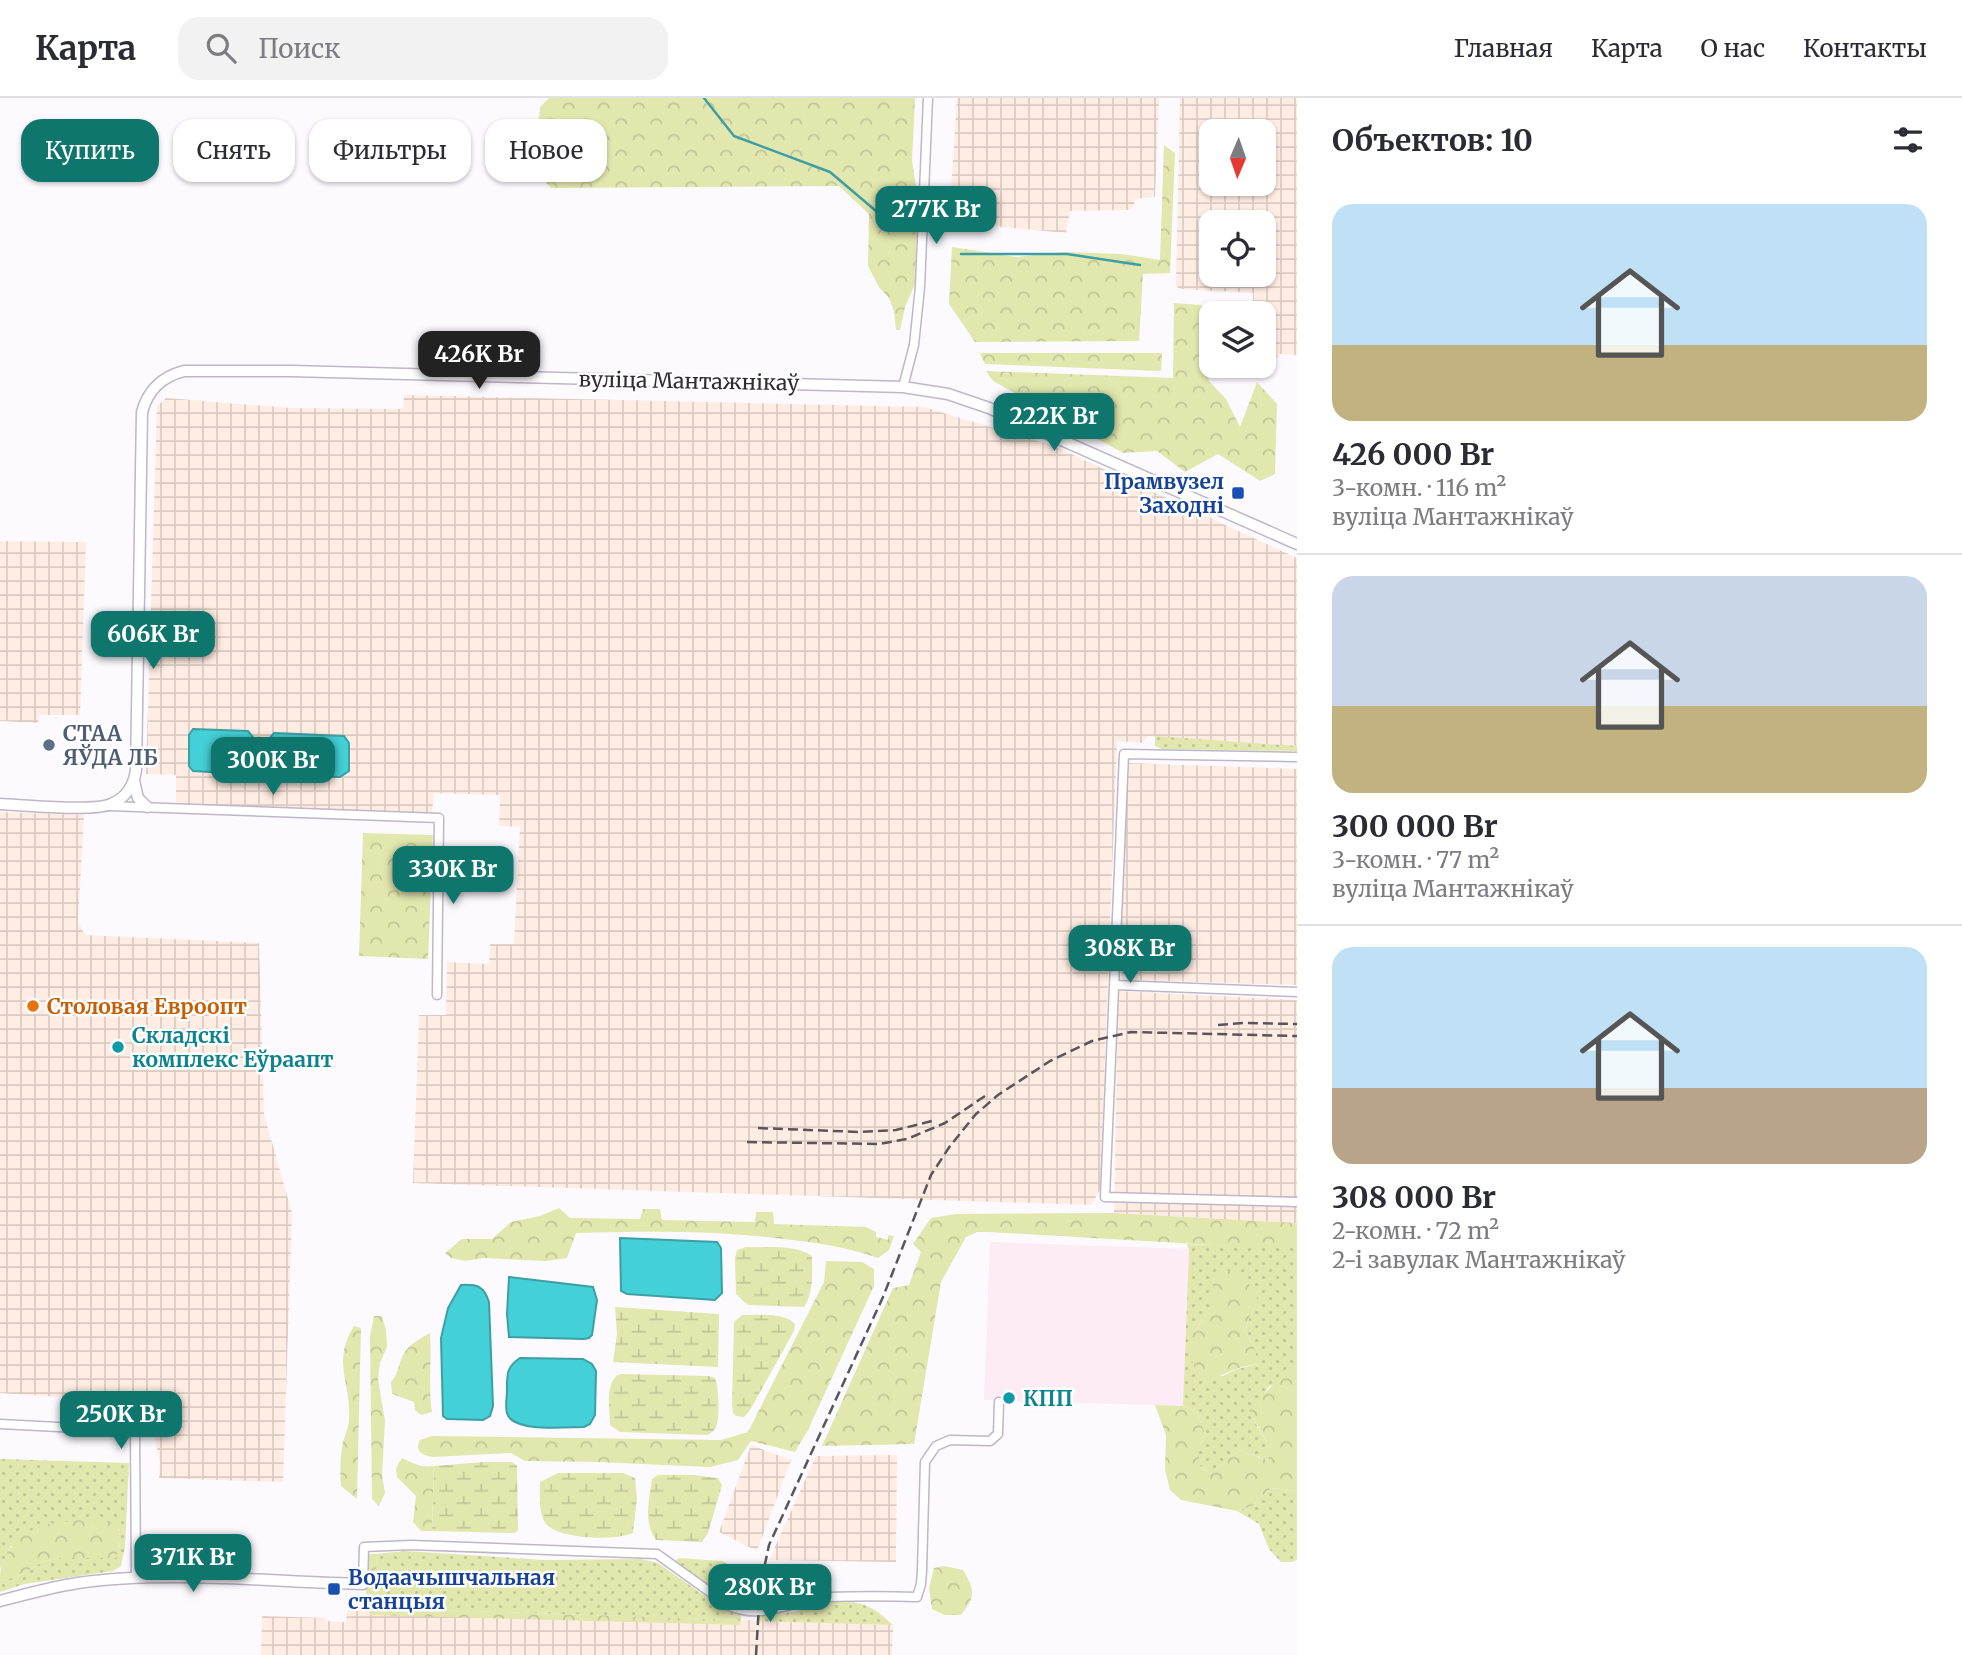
<!DOCTYPE html>
<html lang="ru">
<meta charset="utf-8">
<style>
:root{--surface:#fff;--page:#f2f2f3;--text:#2b2b33;--muted:#7c7c81;--line:#e1e1e2;--accent:#0f766e}
body{margin:0;font-family:Merriweather,serif;background:var(--page);color:var(--text);height:100vh;display:flex;flex-direction:column;font-size:26px;white-space:nowrap}
*{box-sizing:border-box;margin:0}
p{font-size:23px;color:var(--muted)}
.icon{flex:none;width:38px;height:38px;fill:none;stroke:currentColor;stroke-width:2;stroke-linecap:round;stroke-linejoin:round}
.map{position:relative;flex:1;overflow:hidden}
.panel{display:flex;flex-direction:column;background:var(--surface);width:665px}
.panel>*{flex:none}
.guide{position:absolute;left:21px;top:21px;width:665px;height:63px;display:flex;gap:14px}
.needle{width:46px;rotate:182deg}
.buttons{position:absolute;left:1199px;top:21px;display:grid;gap:14px}
.buttons a{display:grid;place-items:center;width:77px;height:77px;border-radius:14px;background:var(--surface);box-shadow:0 2px 5px #0004;font-size:35px}
.price{position:absolute;translate:-50% -60px;padding:0 16px;border-radius:14px;background:var(--accent);color:#fff;font-size:23px;line-height:46px;filter:drop-shadow(0 2px 4px #0008)}
.price::after{content:'';position:absolute;left:50%;top:42px;width:21px;height:16px;margin-left:-10px;background:inherit;clip-path:polygon(0 0,100% 0,50% 100%)}
.price.selected{background:#222;color:#fff}
ul{padding:0;list-style:none}
li{display:grid;align-content:center;gap:14px;height:371px;padding:0 35px}
li+li{border-top:2px solid var(--line)}
li span{display:grid;place-items:center;height:217px;border-radius:21px;color:#555}
li>.icon{margin-inline-start:auto}
span .icon{width:126px;height:126px;fill:#fffc;stroke-width:1}
li b{font-size:30px}
h2{display:flex;justify-content:space-between;align-items:center;height:84px;padding:0 35px;font-size:30px}
.tag{padding:0 24px;border-radius:21px;background:var(--surface);box-shadow:0 2px 5px #0004;font-size:24px;line-height:63px}
.tag.selected{background:var(--accent);color:#fff}
header{display:flex;align-items:center;gap:42px;box-sizing:border-box;height:98px;padding:0 35px;background:var(--surface);border-bottom:2px solid var(--line)}
header strong{font-size:33px}
nav{display:flex;gap:38px;margin-inline-start:auto;font-size:24px}
.search{width:490px;height:63px;background:var(--page);display:flex;align-items:center;gap:18px;box-sizing:border-box;padding:0 24px;border-radius:21px;color:var(--muted);font-size:26px}
main{display:flex;flex:1;min-height:0}
.map>svg:first-child{display:block}
</style>
<header>
<strong>Карта</strong>
<div class="search"><svg class="icon" aria-label="search" viewBox="0 0 24 24"><circle cx="10" cy="10" r="6"/><path d="M15 15l6 6"/></svg>Поиск</div>
<nav><a>Главная</a><a>Карта</a><a>О нас</a><a>Контакты</a></nav>
</header>
<main>
<div class="map">
<svg width="1297" height="1557" viewBox="0 0 1297 1557">
<defs>
<pattern id="industrial-grid" width="8" height="8" patternUnits="userSpaceOnUse" patternTransform="scale(1.75)"><rect width="8" height="8" fill="#ffede3"/><path d="M0 4h8M4 0v8" fill="none" stroke="#dbcbc3"/></pattern>
<pattern id="grass-dots" width="8" height="8" patternUnits="userSpaceOnUse" patternTransform="scale(1.75)"><rect width="8" height="8" fill="#e2e7ae"/><path d="M2 2h.1M6 6h.1" fill="none" stroke="#c2c696" stroke-width="1.8" stroke-linecap="round"/></pattern>
<pattern id="forest-crowns" width="20" height="18" patternUnits="userSpaceOnUse" patternTransform="scale(1.75)"><rect width="20" height="18" fill="#e2e7ae"/><path d="M2 6a3 3 0 1 1 6 0M12 15a3 3 0 1 1 6 0" fill="none" stroke="#c2c696"/></pattern>
<pattern id="wetland-marsh" width="20" height="14" patternUnits="userSpaceOnUse" patternTransform="scale(1.75)"><rect width="20" height="14" fill="#e2e7ae"/><path d="M1 5h8M5 5V1M11 12h8M15 12V8" fill="none" stroke="#c2c696"/></pattern>
</defs>
<rect width="100%" height="100%" fill="#fcfafe"/>
<!-- commercial -->
<path fill="#fdebf5" d="M 990,1144 L 1189,1151 L 1183,1308 L 984,1302 Z"/>
<!-- industrial -->
<path fill="url(#industrial-grid)" fill-rule="evenodd" d="M 957,0 L 1159,0 L 1155,99 L 1135,101 L 1134,108 L 1129,112 L 1070,113 L 1066,135 L 949,124 Z
M 1180,0 L 1297,0 L 1297,257 L 1279,256 L 1278,259 L 1264,259 L 1264,215 L 1253,215 L 1253,195 L 1179,191 L 1176,187 ZM 1211,33 L 1264,33 L 1264,86 L 1211,86 ZM 1211,124 L 1264,124 L 1264,177 L 1211,177 Z
M 404,297 L 924,309 L 1014,336 L 1015,334 L 1034,339 L 1034,342 L 1056,349 L 1297,460 L 1297,648 L 1148,638 L 1142,645 L 1117,643 L 1100,1092 L 1091,1107 L 413,1085 L 419,917 L 446,917 L 447,864 L 489,866 L 490,846 L 514,846 L 520,729 L 499,728 L 500,697 L 434,695 L 432,715 L 176,706 L 176,677 L 146,676 L 157,308 L 166,300 L 292,310 L 403,311 Z
M 0,443 L 86,444 L 80,617 L 39,617 L 38,625 L 0,623 Z
M 1128,665 L 1297,671 L 1297,887 L 1128,882 L 1120,874 Z
M 0,714 L 84,717 L 78,824 L 85,837 L 259,845 L 264,1016 L 292,1115 L 283,1384 L 159,1380 L 160,1364 L 148,1305 L 0,1295 Z
M 1118,893 L 1297,902 L 1297,1125 L 1114,1115 Z
M 751,1347 L 791,1362 L 757,1453 L 719,1434 Z
M 897,1357 L 896,1464 L 769,1462 L 816,1358 Z
M 363,1510 L 893,1527 L 892,1557 L 261,1557 L 262,1518 L 326,1520 L 327,1523 L 346,1524 L 347,1512 Z"/>
<!-- grass -->
<path fill="url(#grass-dots)" fill-rule="evenodd" d="M 1155,638 L 1297,648 L 1297,653 L 1162,651 L 1155,648 Z
M 1187,1146 L 1297,1150 L 1297,1294 L 1297,1273 L 1268,1289 L 1253,1321 L 1267,1344 L 1270,1363 L 1239,1352 L 1210,1376 L 1199,1367 L 1199,1348 L 1205,1336 L 1197,1314 L 1183,1308 L 1189,1152 ZM 1257,1202 L 1249,1220 L 1245,1234 L 1253,1246 L 1258,1266 L 1237,1271 L 1221,1279 L 1192,1236 L 1210,1214 Z
M 0,1361 L 129,1365 L 125,1449 L 121,1468 L 113,1473 L 24,1486 L 0,1494 L 0,1481 L 2,1483 L 21,1477 L 42,1464 L 60,1460 L 116,1460 L 120,1445 L 119,1431 L 11,1448 L 0,1471 Z
M 1271,1390 L 1297,1393 L 1297,1462 L 1292,1464 L 1281,1464 L 1269,1451 L 1259,1426 L 1237,1413 L 1254,1407 Z
M 406,1453 L 544,1462 L 641,1461 L 658,1465 L 725,1512 L 741,1516 L 741,1522 L 377,1510 L 376,1456 Z
M 679,1460 L 722,1463 C 730,1466 732,1471 732,1479 L 726,1486 L 711,1488 L 677,1466 L 675,1463 Z
M 848,1503 C 871,1507 876,1512 893,1527 L 757,1523 L 758,1517 L 795,1514 L 825,1505 Z"/>
<!-- forest -->
<path fill="url(#forest-crowns)" d="M 549,0 L 915,0 L 912,63 L 918,101 L 915,186 L 905,209 L 900,232 L 896,232 L 894,213 L 889,200 L 879,189 L 868,168 L 869,116 L 839,88 L 551,90 L 541,79 L 537,41 L 540,9 Z
M 1164,47 L 1175,55 L 1170,175 L 1143,176 L 1139,243 L 975,244 L 949,206 L 952,149 L 1016,159 L 1065,154 L 1122,156 L 1160,162 Z
M 1174,205 L 1244,210 L 1244,215 L 1211,215 L 1211,245 L 1199,255 L 1209,283 L 1226,301 L 1240,329 L 1257,284 L 1277,306 L 1275,376 L 1260,383 L 1218,356 L 1185,374 L 1157,353 L 1123,355 L 993,283 L 986,273 L 1173,280 Z
M 980,255 L 1162,255 L 1161,273 L 985,266 Z
M 363,735 L 433,737 L 428,861 L 359,858 Z
M 559,1110 L 570,1120 L 640,1121 L 643,1111 L 660,1111 L 662,1122 L 755,1124 L 756,1114 L 773,1114 L 774,1126 L 866,1129 L 876,1134 L 876,1139 L 888,1142 L 888,1137 L 894,1138 L 889,1152 L 878,1160 C 848,1149 817,1145 784,1141 C 715,1132 646,1133 576,1135 L 567,1160 L 546,1163 L 483,1160 L 465,1163 L 451,1160 L 445,1155 L 462,1141 L 492,1141 L 511,1124 L 540,1118 Z
M 1114,1115 L 1297,1125 L 1297,1150 L 1265,1150 L 988,1134 L 977,1134 L 966,1139 L 941,1184 L 914,1346 L 822,1348 L 893,1190 L 909,1187 L 921,1154 L 913,1146 L 931,1120 L 956,1116 Z
M 826,1163 L 862,1164 L 874,1171 L 874,1188 L 808,1332 L 795,1354 L 751,1343 L 738,1362 L 710,1369 L 597,1364 L 525,1363 L 511,1355 L 432,1359 C 422,1357 414,1353 420,1342 L 432,1338 L 721,1342 L 748,1334 L 824,1184 Z
M 1224,1171 L 1245,1179 L 1258,1202 L 1249,1220 L 1245,1234 L 1253,1246 L 1259,1266 C 1251,1267 1243,1268 1236,1271 C 1221,1277 1214,1283 1198,1277 L 1192,1263 L 1192,1236 L 1210,1214 L 1214,1183 Z
M 374,1218 L 382,1218 L 386,1232 L 387,1249 L 380,1265 L 378,1281 L 385,1323 L 382,1377 L 385,1395 L 379,1408 L 372,1401 L 370,1238 Z
M 354,1228 L 361,1230 L 357,1401 L 341,1388 C 340,1373 340,1359 343,1344 C 345,1337 348,1330 349,1323 C 352,1285 331,1265 354,1228 Z
M 430,1235 C 432,1262 428,1288 432,1314 L 421,1317 L 415,1312 L 414,1304 L 392,1296 L 391,1284 C 399,1275 398,1267 403,1257 C 408,1247 421,1240 430,1235 Z
M 1297,1273 L 1297,1393 L 1271,1390 L 1254,1407 L 1237,1413 L 1181,1402 L 1170,1392 L 1165,1371 L 1166,1337 L 1155,1307 L 1183,1308 L 1197,1314 L 1205,1336 L 1199,1348 L 1199,1367 L 1210,1376 L 1239,1352 L 1269,1363 L 1267,1344 L 1249,1313 L 1284,1274 Z
M 402,1360 C 412,1365 422,1370 434,1368 L 432,1433 L 421,1433 L 413,1424 L 416,1398 L 397,1379 L 396,1370 Z
M 79,1422 L 115,1425 C 123,1437 120,1448 116,1460 L 60,1460 L 42,1464 L 21,1477 L 2,1483 L 0,1481 C 0,1458 15,1440 36,1430 C 47,1424 66,1425 79,1422 Z
M 369,1456 L 376,1456 L 378,1510 L 741,1522 L 740,1527 L 371,1517 L 367,1510 L 364,1462 Z
M 944,1468 L 963,1472 C 975,1492 976,1498 961,1517 L 945,1517 L 932,1511 L 929,1490 L 934,1470 Z"/>
<!-- wetland -->
<path fill="url(#wetland-marsh)" d="M 746,1149 C 766,1150 795,1146 812,1158 C 812,1174 814,1194 804,1209 L 748,1207 L 736,1196 L 735,1160 L 737,1152 Z
M 615,1209 L 719,1216 L 718,1269 L 613,1264 L 617,1236 Z
M 742,1217 C 758,1217 785,1214 795,1226 L 794,1233 L 750,1312 L 744,1319 L 736,1318 L 733,1315 L 732,1307 L 734,1224 Z
M 620,1276 L 709,1278 L 715,1280 C 719,1289 720,1321 716,1329 C 714,1333 711,1335 707,1337 L 620,1334 L 610,1327 C 610,1312 604,1283 620,1276 Z
M 483,1364 L 512,1364 L 517,1368 L 518,1432 L 515,1435 L 432,1433 L 434,1368 Z
M 558,1375 L 623,1375 L 635,1380 L 637,1400 L 633,1435 C 616,1443 560,1441 547,1427 C 538,1417 540,1397 540,1384 Z
M 658,1377 L 694,1377 L 718,1380 L 722,1387 L 721,1391 L 708,1435 L 702,1444 L 656,1442 C 643,1423 649,1403 652,1381 Z"/>
<!-- water -->
<path fill="#43d0d6" stroke="#3d9fa5" stroke-width="2" d="M 193,631 L 248,633 L 253,639 L 252,671 L 247,676 L 193,673 L 189,668 L 189,637 Z
M 274,635 L 344,638 L 349,645 L 349,673 L 340,679 L 273,677 L 267,671 L 268,642 Z
M 620,1140 L 717,1144 L 721,1150 L 722,1195 L 715,1202 L 627,1196 L 621,1193 Z
M 509,1179 L 593,1189 L 597,1202 L 592,1237 L 589,1240 L 584,1241 L 509,1239 L 507,1216 Z
M 461,1187 C 477,1186 484,1188 489,1204 L 493,1308 L 490,1318 L 483,1322 L 447,1321 L 443,1318 L 441,1240 L 448,1210 Z
M 520,1260 L 583,1261 L 592,1266 L 596,1273 L 595,1317 L 590,1326 L 584,1329 C 566,1329 512,1335 507,1315 C 505,1308 507,1299 507,1293 C 507,1277 506,1269 520,1260 Z"/>
<g fill="none" stroke-linecap="round" stroke-linejoin="round">
<!-- stream -->
<path stroke="#3d9fa5" stroke-width="2.5" d="M 704,0 L 734,38 L 830,74 L 889,124
M 961,156 L 1067,156 L 1140,167"/>
<!-- minor casing -->
<g stroke="#bfb6c8" stroke-width="11">
<path id="minor" d="M 903,289 L 914,247 L 920,189 L 928,0
M 1297,659 L 1124,656 L 1105,1099 L 1297,1104
M 109,708 L 439,720 L 437,897
M 1115,887 L 1297,894
M 0,1326 L 135,1333 L 136,1480
M 363,1486 L 364,1449 L 411,1447 L 657,1456 L 728,1507 C 761,1524 795,1501 829,1499 C 858,1498 887,1498 917,1499 L 921,1486 L 922,1472 L 925,1364 L 936,1348 L 950,1342 L 990,1343 L 998,1336 L 999,1304"/>
</g>
<!-- tertiary casing -->
<g stroke="#bfb6c8" stroke-width="13">
<path id="tertiary" d="M 134,683 L 138,700 L 147,709
M 0,706 C 24,707 92,714 111,706 C 126,700 134,687 136,672 L 142,314 C 148,292 161,279 184,273 L 291,273 L 903,289 L 948,296 L 989,310 L 1297,446
M 0,1503 C 26,1496 52,1489 78,1485 C 169,1472 271,1484 363,1486"/>
</g>
<!-- minor -->
<use href="#minor" stroke="#fff" stroke-width="8"/>
<!-- tertiary -->
<use href="#tertiary" stroke="#fff" stroke-width="10"/>
<!-- rail -->
<path stroke="#59555c" stroke-width="2.5" stroke-dasharray="10 5" stroke-linecap="butt" d="M 1218,927 L 1243,925 L 1297,926
M 758,1030 L 860,1034 L 896,1032 L 932,1023
M 747,1044 L 879,1046 L 907,1041 L 945,1025 L 985,998
M 756,1557 L 760,1490 L 769,1447 L 883,1199 L 931,1077 L 950,1048 L 976,1016 L 998,997 L 1050,963 L 1092,943 L 1131,934 L 1297,938"/>
</g>
<!-- markers -->
<g fill="#1a4fb4" stroke="#fff" stroke-width="2.5">
<rect x="1231" y="388" width="14" height="14" rx="3.5"/>
<rect x="327" y="1484" width="14" height="14" rx="3.5"/>
</g>
<circle fill="#5c6f8a" stroke="#fff" stroke-width="2.5" cx="49" cy="647" r="7"/>
<circle fill="#e8710a" stroke="#fff" stroke-width="2.5" cx="33" cy="908" r="7"/>
<g fill="#0f9aa8" stroke="#fff" stroke-width="2.5">
<circle cx="118" cy="949" r="7"/>
<circle cx="1009" cy="1300" r="7"/>
</g>
<g text-anchor="middle" dominant-baseline="central" stroke-width="5" stroke-linejoin="round" paint-order="stroke">
<!-- street labels -->
<g font-size="21" fill="#302c33" stroke="#fff">
<text transform="translate(689 283) rotate(1)">вуліца Мантажнікаў</text>
</g>
<!-- transit labels -->
<g font-size="21" font-weight="bold" fill="#164399" stroke="#fff" text-anchor="end">
<text x="1224" y="383">Прамвузел<tspan x="1224" dy="24">Заходні</tspan></text>
<text x="348" y="1479" text-anchor="start">Водаачышчальная<tspan x="348" dy="24">станцыя</tspan></text>
</g>
<!-- service labels -->
<g font-size="21" font-weight="bold" fill="#4e5e75" stroke="#fff" text-anchor="start">
<text x="63" y="635">СТАА<tspan x="63" dy="24">ЯЎДА ЛБ</tspan></text>
</g>
<!-- food labels -->
<g font-size="21" font-weight="bold" fill="#c56008" stroke="#fff" text-anchor="start">
<text x="47" y="908">Столовая Евроопт</text>
</g>
<!-- culture labels -->
<g font-size="21" font-weight="bold" fill="#0d838f" stroke="#fff" text-anchor="start">
<text x="132" y="937">Складскі<tspan x="132" dy="24">комплекс Еўраапт</tspan></text>
<text x="1023" y="1300">КПП</text>
</g>
</g>
</svg>
<div class="buttons">
<a><svg class="needle" viewBox="-14 -14 28 28"><path d="M0-13l5 13h-10z" fill="#e53935"/><path d="M0 13l5-13h-10z" fill="#7c7c81"/></svg></a>
<a><svg class="icon" aria-label="locate" viewBox="0 0 24 24"><circle cx="12" cy="12" r="6"/><path d="M12 2v4M12 18v4M2 12h4M18 12h4"/></svg></a>
<a><svg class="icon" aria-label="layers" viewBox="0 0 24 24"><path d="M12 4l9 5-9 5-9-5zM3 14l9 5 9-5"/></svg></a>
</div>
<b class="price" style="left:936px;top:148px">277K Br</b>
<b class="price selected" style="left:479px;top:293px">426K Br</b>
<b class="price" style="left:1054px;top:355px">222K Br</b>
<b class="price" style="left:153px;top:573px">606K Br</b>
<b class="price" style="left:273px;top:699px">300K Br</b>
<b class="price" style="left:453px;top:808px">330K Br</b>
<b class="price" style="left:1130px;top:887px">308K Br</b>
<b class="price" style="left:121px;top:1353px">250K Br</b>
<b class="price" style="left:193px;top:1496px">371K Br</b>
<b class="price" style="left:770px;top:1526px">280K Br</b>
<div class="guide">
<a class="tag selected">Купить</a>
<a class="tag">Снять</a>
<a class="tag">Фильтры</a>
<a class="tag">Новое</a>
</div>
</div>
<section class="panel">
<h2>Объектов: 10<svg class="icon" aria-label="filters" viewBox="0 0 24 24"><path d="M4 7h16M4 17h16"/><circle cx="9" cy="7" r="2"/><circle cx="15" cy="17" r="2"/></svg></h2>
<ul>
<li><span style="background:linear-gradient(#bfe0f5 65%,#c2b280 0)"><svg class="icon" aria-label="home" viewBox="0 0 24 24"><path d="M3 11l9-7 9 7M6 9v11h12V9"/></svg></span><div><b>426 000 Br</b><p>3-комн. · 116 m²</p><p>вуліца Мантажнікаў</p></div></li>
<li><span style="background:linear-gradient(#c9d6e8 60%,#c2b280 0)"><svg class="icon" aria-label="home" viewBox="0 0 24 24"><path d="M3 11l9-7 9 7M6 9v11h12V9"/></svg></span><div><b>300 000 Br</b><p>3-комн. · 77 m²</p><p>вуліца Мантажнікаў</p></div></li>
<li><span style="background:linear-gradient(#bfe0f5 65%,#b9a48a 0)"><svg class="icon" aria-label="home" viewBox="0 0 24 24"><path d="M3 11l9-7 9 7M6 9v11h12V9"/></svg></span><div><b>308 000 Br</b><p>2-комн. · 72 m²</p><p>2-і завулак Мантажнікаў</p></div></li>
</ul>
</section>
</main>
